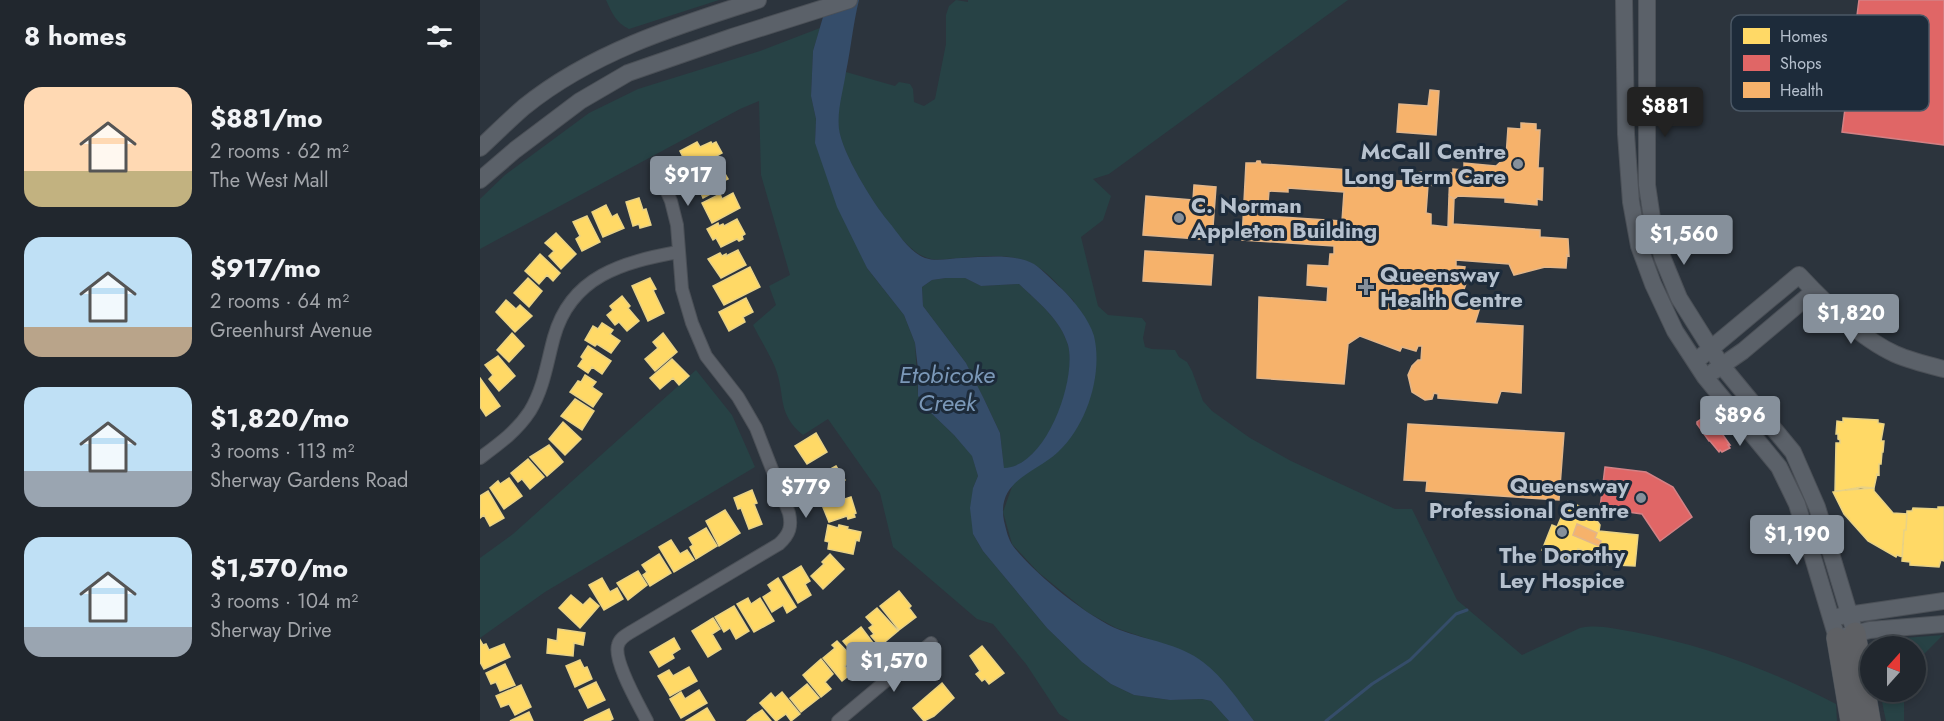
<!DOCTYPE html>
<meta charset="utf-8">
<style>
:root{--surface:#21272e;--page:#292f36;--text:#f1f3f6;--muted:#a2a5aa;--line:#3e444a;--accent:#86909b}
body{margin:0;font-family:Jost,sans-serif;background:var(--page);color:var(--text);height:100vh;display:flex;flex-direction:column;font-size:22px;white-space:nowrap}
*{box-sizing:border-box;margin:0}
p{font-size:20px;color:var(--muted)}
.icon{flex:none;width:33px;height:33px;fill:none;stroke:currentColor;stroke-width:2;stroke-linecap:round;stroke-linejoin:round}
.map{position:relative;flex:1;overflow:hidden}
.sheet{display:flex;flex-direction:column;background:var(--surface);width:480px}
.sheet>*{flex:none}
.needle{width:39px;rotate:21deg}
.fabs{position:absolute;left:1380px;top:636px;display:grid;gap:12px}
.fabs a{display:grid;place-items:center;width:66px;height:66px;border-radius:50%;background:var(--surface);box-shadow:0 3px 9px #0003,0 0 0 2px var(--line);font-size:30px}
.price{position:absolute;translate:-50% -51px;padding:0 14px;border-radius:6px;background:var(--accent);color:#fff;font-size:20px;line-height:39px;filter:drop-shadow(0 2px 3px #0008)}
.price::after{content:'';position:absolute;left:50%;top:36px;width:18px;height:14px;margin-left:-9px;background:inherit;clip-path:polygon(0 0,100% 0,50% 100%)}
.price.on{background:#222;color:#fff}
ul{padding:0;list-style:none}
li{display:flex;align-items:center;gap:18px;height:150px;padding:0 24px}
li span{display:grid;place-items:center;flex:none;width:168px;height:120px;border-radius:18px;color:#555}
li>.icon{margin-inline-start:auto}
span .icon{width:72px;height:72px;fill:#fffc;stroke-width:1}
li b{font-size:26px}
h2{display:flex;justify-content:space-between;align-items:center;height:72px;padding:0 24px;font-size:26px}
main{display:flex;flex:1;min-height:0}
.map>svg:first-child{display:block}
</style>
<main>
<section class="sheet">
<h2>8 homes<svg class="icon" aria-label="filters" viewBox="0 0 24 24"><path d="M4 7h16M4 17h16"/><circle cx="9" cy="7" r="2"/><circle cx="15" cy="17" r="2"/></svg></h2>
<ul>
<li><span style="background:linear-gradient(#ffd9b3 70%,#c2b280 0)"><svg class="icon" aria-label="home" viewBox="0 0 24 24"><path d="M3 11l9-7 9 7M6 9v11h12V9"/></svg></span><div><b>$881/mo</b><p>2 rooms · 62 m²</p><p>The West Mall</p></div></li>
<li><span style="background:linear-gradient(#bfe0f5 75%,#b9a48a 0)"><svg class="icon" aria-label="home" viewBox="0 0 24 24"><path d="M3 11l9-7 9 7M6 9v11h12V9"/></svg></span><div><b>$917/mo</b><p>2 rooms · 64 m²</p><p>Greenhurst Avenue</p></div></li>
<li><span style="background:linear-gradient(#bfe0f5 70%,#9aa5b1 0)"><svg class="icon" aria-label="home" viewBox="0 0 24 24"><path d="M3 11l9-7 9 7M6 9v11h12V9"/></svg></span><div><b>$1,820/mo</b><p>3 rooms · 113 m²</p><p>Sherway Gardens Road</p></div></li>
<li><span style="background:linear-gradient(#bfe0f5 75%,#9aa5b1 0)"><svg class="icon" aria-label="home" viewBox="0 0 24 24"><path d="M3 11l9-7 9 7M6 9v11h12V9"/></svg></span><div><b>$1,570/mo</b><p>3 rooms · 104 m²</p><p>Sherway Drive</p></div></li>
</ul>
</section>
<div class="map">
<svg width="1464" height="721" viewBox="0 0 1464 721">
<rect width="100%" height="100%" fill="#2c343d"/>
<!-- green -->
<path fill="#274245" d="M 126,0 L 239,0 L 149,29 C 136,23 132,13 126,0 Z
M 476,0 L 488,2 L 488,0 L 868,0 L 629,174 L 613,179 L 631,196 L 623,220 L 601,237 L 618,306 L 628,315 L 662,318 L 666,323 L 663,338 L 665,347 L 672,349 L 695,350 L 699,357 L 707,362 L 712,371 L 723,401 L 732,411 L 770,438 L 811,461 L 915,509 L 932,509 L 977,600 L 1042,655 L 1100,628 C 1118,624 1136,629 1154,632 C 1224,645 1293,671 1356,704 L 1357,721 L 774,721 L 744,682 L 695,648 L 636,628 L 607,612 L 558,572 L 532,544 L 523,512 L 533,484 L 597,428 L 594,301 C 581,289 569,272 553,264 C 533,253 503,256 481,258 C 469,258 456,262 445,257 C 417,247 364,160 359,131 C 356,111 361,91 366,72 L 415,86 L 419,82 L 430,84 L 433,89 L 434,102 L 444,106 L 455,99 L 466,44 L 466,15 L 469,6 Z
M 340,28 L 333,51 L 331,96 L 336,119 L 335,143 L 387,268 L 424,315 L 435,343 L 438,396 L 450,412 L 474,435 L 492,455 L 498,476 L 493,488 L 493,534 L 503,551 L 567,628 L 602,662 L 631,684 L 654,695 L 690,700 L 722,699 L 731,701 L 749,721 L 590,721 L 579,714 L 546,664 L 513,624 L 497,619 L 413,547 L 400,493 L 348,419 L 323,435 C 296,413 306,395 295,367 C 289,353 280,339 273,325 L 296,305 L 289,286 L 310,275 L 281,175 L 279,101 L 260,109 L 0,249 L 0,199 L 25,175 L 109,113 L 158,89 L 280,51 Z
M 466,278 L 485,278 L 501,286 L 539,284 C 557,301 581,320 588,345 C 598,381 567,465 524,469 L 520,433 L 504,399 L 486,363 L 443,306 L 442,287 L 452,280 Z
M 216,370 L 252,415 L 275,467 L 65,592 L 0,638 L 0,558 L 33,534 Z
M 1463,635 L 1436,662 L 1436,646 L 1401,646 L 1410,639 Z
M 1400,692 L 1424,692 L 1424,721 L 1406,721 Z"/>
<!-- water -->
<path fill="#354d6a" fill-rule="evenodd" d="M 348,0 L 379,0 C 373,24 371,48 366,72 C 363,92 357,109 359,129 C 362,153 393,203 408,221 C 419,234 429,252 445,258 C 457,262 470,258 482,258 C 504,257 534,253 554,264 C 564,271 573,281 582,289 C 594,301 609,319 614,336 C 623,374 607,425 578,452 C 556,473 516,480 524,521 C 526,529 528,539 533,546 C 554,573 607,617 640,630 C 666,640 700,644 723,662 C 744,678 758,700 774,721 L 749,721 L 731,701 L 722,699 L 690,700 L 654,695 L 631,684 L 602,662 L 567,628 L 503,551 L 493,534 L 490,508 L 493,488 L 498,476 L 492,456 L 474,435 L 450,412 L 438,396 L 438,369 L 435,343 L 424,315 L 387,268 L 357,207 L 335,143 L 336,119 L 331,96 L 333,51 ZM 466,278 L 485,278 L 501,286 L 539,284 C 557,301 581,320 588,345 C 597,380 566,467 524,468 L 520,433 L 504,399 L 486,363 L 443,306 L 442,287 L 452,280 Z"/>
<!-- homes -->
<path fill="#ffd966" stroke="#e9d285" stroke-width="1.5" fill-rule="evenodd" d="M 217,142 L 220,147 L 231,142 L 232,144 L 236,142 L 242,153 L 210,171 L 200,151 Z
M 240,165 L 248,179 L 237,184 L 240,189 L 223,198 L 215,179 Z
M 253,193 L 260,208 L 232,223 L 222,203 L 240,194 L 242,199 Z
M 159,198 L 163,210 L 166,209 L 171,225 L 160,228 L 159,224 L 153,226 L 146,202 Z
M 126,205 L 132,217 L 137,214 L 144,228 L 123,237 L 112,212 Z
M 107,216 L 120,242 L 102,251 L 96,239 L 100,236 L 93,222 Z
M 257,219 L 265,234 L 262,236 L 263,239 L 259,241 L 257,239 L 241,247 L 236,238 L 233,240 L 227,229 L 238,223 L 239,226 L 243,224 L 244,226 Z
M 76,233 L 96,254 L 81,269 L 69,256 L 74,251 L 65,243 Z
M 258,250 L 266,265 L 241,278 L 228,259 L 240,253 L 242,256 L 246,254 L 246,256 Z
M 60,254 L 80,273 L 73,281 L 67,275 L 59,284 L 45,271 Z
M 270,267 L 280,287 L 244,305 L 233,286 Z
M 48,278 L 62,291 L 49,307 L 34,293 Z
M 170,278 L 176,289 L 173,290 L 184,313 L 168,321 L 152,286 Z
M 142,296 L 150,306 L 148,308 L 159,321 L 147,331 L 139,322 L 135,325 L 127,315 L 133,310 L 130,306 Z
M 266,298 L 273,312 L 263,317 L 265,322 L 249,331 L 239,312 Z
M 26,300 L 36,309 L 40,305 L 52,316 L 35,332 L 16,312 Z
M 122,323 L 133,330 L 130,334 L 140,341 L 131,353 L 117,344 L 115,346 L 105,340 L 113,326 L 118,329 Z
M 32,333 L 44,346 L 29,362 L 17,350 Z
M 183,333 L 197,352 L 175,371 L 165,359 L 178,348 L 173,342 Z
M 108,346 L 131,361 L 122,374 L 112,367 L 108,373 L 98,366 L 103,359 L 101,357 Z
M 18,356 L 35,376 L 19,391 L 9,379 L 13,375 L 5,365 Z
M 192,359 L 209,376 L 199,385 L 193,378 L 180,389 L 170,378 Z
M 105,375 L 116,382 L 112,387 L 122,394 L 113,407 L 90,392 L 98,381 L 101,382 Z
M 0,378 L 20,406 L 6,416 L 0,407 Z
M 95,399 L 114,411 L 102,430 L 81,416 Z
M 1363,418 L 1398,420 L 1398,423 L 1404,424 L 1401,441 L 1404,441 L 1403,452 L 1402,452 L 1401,464 L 1399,464 L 1399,475 L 1397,474 L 1394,488 L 1355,491 L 1356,443 L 1360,443 L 1360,440 L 1358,439 L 1358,434 L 1356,434 L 1357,421 L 1363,422 Z
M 83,422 L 101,439 L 85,455 L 69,439 Z
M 336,433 L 347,452 L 327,464 L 315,446 Z
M 69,445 L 83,462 L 67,476 L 50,457 Z
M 48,459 L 64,477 L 50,489 L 42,479 L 38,482 L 31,473 Z
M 356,466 L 365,480 L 340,495 L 326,478 L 337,470 L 339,473 L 344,470 L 345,472 Z
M 29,478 L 42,496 L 24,509 L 10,488 L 18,481 L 20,484 Z
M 1382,487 L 1394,488 L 1394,491 L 1413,513 L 1427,514 L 1426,530 L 1424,530 L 1422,557 L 1417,555 L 1416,557 L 1388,541 L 1364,514 L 1353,492 Z
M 272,490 L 277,503 L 274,504 L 282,524 L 269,529 L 261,508 L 258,509 L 254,498 Z
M 8,491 L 24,518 L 10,526 L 4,515 L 0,518 L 0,496 Z
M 352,496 L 353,500 L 358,498 L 359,501 L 371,497 L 376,513 L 374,514 L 375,517 L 368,519 L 367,516 L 349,522 L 340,500 Z
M 1088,501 L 1110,511 L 1113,515 L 1111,518 L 1118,522 L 1120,525 L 1119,531 L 1158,535 L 1155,566 L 1116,564 L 1117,555 L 1098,549 L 1091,563 L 1062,550 L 1072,525 L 1077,527 ZM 1097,524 L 1117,533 L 1115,538 L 1121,541 L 1119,546 L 1093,535 Z
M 1458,507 L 1464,507 L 1464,561 L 1461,560 L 1459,567 L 1430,565 L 1430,562 L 1422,561 L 1424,530 L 1426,530 L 1427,511 L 1432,511 L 1433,508 L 1458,509 Z
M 245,510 L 260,533 L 239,546 L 226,521 Z
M 348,525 L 358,528 L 359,525 L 368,527 L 367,529 L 381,532 L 379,541 L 376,540 L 373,554 L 348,549 L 349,542 L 345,541 Z
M 226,528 L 237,546 L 216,559 L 210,547 L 213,545 L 209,538 Z
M 191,540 L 200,554 L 207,550 L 214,560 L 194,572 L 179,547 Z
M 179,554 L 191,573 L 170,586 L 163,575 L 167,572 L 162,565 Z
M 350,554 L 364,569 L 343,589 L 331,576 L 344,564 L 342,562 Z
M 321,566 L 330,581 L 325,584 L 331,595 L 318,603 L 303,577 Z
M 158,571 L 167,585 L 148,600 L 137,583 Z
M 122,578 L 130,592 L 137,588 L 143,599 L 124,610 L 109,585 Z
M 298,578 L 316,607 L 307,613 L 303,605 L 292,612 L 283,597 L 292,591 L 288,585 Z
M 419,591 L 431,606 L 429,608 L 436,617 L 419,630 L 400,606 Z
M 91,595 L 103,605 L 110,598 L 119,606 L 100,628 L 79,608 Z
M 268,598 L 271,604 L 280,598 L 294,621 L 274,632 L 257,604 Z
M 254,606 L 269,631 L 256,639 L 250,628 L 244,632 L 235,617 Z
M 397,608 L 418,631 L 400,646 L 391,636 L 394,634 L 389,628 L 393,625 L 386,617 Z
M 233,618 L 240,629 L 232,634 L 241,649 L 228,657 L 212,631 Z
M 381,627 L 393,643 L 386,649 L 392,657 L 383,665 L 363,641 Z
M 78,629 L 105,633 L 103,645 L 94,643 L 93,656 L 67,653 L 68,639 L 77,641 Z
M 194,638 L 200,649 L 192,654 L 194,658 L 179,667 L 170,652 Z
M 0,640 L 3,645 L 6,644 L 9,650 L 24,644 L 30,657 L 4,669 L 0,662 Z
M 357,641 L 374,659 L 365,666 L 372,673 L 362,681 L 343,658 L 355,648 L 352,645 Z
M 502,646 L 524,673 L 509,684 L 505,679 L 502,681 L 496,674 L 500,671 L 490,656 Z
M 341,659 L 353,674 L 345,682 L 351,689 L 341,697 L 323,675 Z
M 100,660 L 104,668 L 107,667 L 112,679 L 95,687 L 86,666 Z
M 25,664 L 35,685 L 20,691 L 16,682 L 11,684 L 6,673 Z
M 209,667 L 217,681 L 190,696 L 178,676 L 189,670 L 193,676 Z
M 116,682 L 125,700 L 108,708 L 99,690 Z
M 462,683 L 474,698 L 454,716 L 444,721 L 433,708 Z
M 327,684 L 339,698 L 321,712 L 310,698 Z
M 41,685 L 51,707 L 35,715 L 29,704 L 21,707 L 16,696 Z
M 219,690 L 227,703 L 201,718 L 190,699 L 201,692 L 205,699 Z
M 302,692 L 320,714 L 311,721 L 306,714 L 296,721 L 280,703 L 291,693 L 295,698 Z
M 227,708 L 235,721 L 206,721 Z
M 129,709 L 133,719 L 129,721 L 104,721 Z
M 282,710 L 291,721 L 267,721 L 274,715 Z
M 49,712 L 53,721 L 30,721 Z"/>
<!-- shops -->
<path fill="#e06666" stroke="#d38185" stroke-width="1.5" d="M 1379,0 L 1464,0 L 1464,145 L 1362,132 Z
M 1226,416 L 1234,422 L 1250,445 L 1248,445 L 1250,448 L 1242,452 L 1240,450 L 1239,452 L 1230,441 L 1229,441 L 1217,424 L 1217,422 Z
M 1125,467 L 1166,472 L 1193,487 L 1212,517 L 1180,541 L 1162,514 L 1120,508 Z"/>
<!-- health -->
<path fill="#f6b26b" stroke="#e3b689" stroke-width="1.5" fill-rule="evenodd" d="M 950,90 L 959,91 L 956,135 L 917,132 L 919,104 L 948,106 Z
M 1041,123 L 1056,124 L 1056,130 L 1060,130 L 1058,168 L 1063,168 L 1062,200 L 1057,199 L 1057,205 L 1025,202 L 1025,198 L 978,196 L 974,199 L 969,196 L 970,173 L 973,173 L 973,169 L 984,170 L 984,163 L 1016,166 L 1026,157 L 1028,128 L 1041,129 Z
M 777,161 L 780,161 L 781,164 L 870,170 L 869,187 L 894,188 L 896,180 L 926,181 L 926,177 L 931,176 L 932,172 L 941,172 L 942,177 L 958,178 L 957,186 L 948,185 L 946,213 L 951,214 L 951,225 L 968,227 L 969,196 L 974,199 L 973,224 L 1060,230 L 1060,237 L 1088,239 L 1089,256 L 1087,255 L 1086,268 L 1065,267 L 1034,275 L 1029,264 L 976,260 L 976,266 L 985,267 L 984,272 L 990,272 L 980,301 L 1000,307 L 995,323 L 1043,326 L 1041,393 L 1021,391 L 1017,403 L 958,398 L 958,394 L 954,393 L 952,399 L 945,400 L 932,392 L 928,375 L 932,366 L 938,360 L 941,360 L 942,346 L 938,346 L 936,351 L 922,347 L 920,351 L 880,336 L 868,344 L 864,384 L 777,378 L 779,297 L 847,302 L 848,287 L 827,285 L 828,265 L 849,266 L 850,254 L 854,254 L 854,246 L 762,240 L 766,163 L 776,163 ZM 808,188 L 864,192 L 862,221 L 787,216 L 789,191 L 808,192 Z
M 714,185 L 736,187 L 732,240 L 663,235 L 666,196 L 713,200 Z
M 665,251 L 733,255 L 731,285 L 663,281 Z
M 928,424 L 1084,433 L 1079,500 L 946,491 L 947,481 L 924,480 Z
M 1097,524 L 1117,533 L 1115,538 L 1121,541 L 1119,546 L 1093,535 Z"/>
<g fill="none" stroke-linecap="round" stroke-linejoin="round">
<!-- stream -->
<path stroke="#354d6a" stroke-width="3" d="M 846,721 L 892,684 L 930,660 L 976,614 L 987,610"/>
<!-- street casing -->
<g stroke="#4b5057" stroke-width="14">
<path id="street" d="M 0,458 C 19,444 37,431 50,411 C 64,388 67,362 74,337 C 91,276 143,262 198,252
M 167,721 C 159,705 133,661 138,645 C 140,638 146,635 151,632 L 299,544 C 310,534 312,526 309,513 L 276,428 L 258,397 L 226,356 L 212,323 L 202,289 L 197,225 L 191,201 L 178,172
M 358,721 L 451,643"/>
</g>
<!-- secondary casing -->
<g stroke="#4b5057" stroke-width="18">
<path id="secondary" d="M 1144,0 L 1146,134 L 1151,202 L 1159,246 L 1173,284 L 1195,331 L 1225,377 L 1299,467 L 1317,504 L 1357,638 L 1390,630 L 1464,624
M 1167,0 L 1167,185 L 1173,225 L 1183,259 L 1199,298 L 1231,349 L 1242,366 L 1313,452 L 1337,507 L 1375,633
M 0,148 C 15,134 29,120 44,107 C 112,52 196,26 278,0
M 0,180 L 35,150 L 100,101 L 148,73 L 252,37 L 369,0
M 1222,356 L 1319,275 C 1345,303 1380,338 1415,354 C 1431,361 1448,365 1464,369
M 1234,371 L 1263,351 L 1334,291
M 1361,616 L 1464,601"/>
</g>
<!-- highway casing -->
<g stroke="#495159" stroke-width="22">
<path id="highway" d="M 1375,633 L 1390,721
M 1357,638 L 1371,721"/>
</g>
<!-- street -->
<use href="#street" stroke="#5d626a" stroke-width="12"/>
<!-- secondary -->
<use href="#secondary" stroke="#5b6169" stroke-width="16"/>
<!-- highway -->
<use href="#highway" stroke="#5e6064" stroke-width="21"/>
</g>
<!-- markers -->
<g fill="#86909b" stroke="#1d2b3a" stroke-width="2">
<circle cx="1038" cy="164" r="6"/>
<circle cx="699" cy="218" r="6"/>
<path d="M883 278h6v6h6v6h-6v6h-6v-6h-6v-6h6z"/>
<circle cx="1161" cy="498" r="6"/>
<circle cx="1082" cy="532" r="6"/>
</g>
<g text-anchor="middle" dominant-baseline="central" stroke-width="6" stroke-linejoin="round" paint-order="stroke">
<!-- poi labels -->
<g font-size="22" font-weight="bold" fill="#b6c1ce" stroke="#1d2b3a" text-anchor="end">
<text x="1026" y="151">McCall Centre<tspan x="1026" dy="25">Long Term Care</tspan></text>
<text x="711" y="205" text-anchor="start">C. Norman<tspan x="711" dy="25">Appleton Building</tspan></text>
<text x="900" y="274" text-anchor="start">Queensway<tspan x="900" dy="25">Health Centre</tspan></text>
<text x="1149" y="485">Queensway<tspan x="1149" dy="25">Professional Centre</tspan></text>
<text x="1082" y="555" text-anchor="middle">The Dorothy<tspan x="1082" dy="25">Ley Hospice</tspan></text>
</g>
<!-- water labels -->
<g font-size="24" font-style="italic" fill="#7b98b8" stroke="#1d2b3a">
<text x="467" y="374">Etobicoke<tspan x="467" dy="28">Creek</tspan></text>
</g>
</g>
<!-- legend -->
<rect x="1251" y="15" width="198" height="96" rx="9" fill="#1d2b3a" stroke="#4b5866" stroke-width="1.5"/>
<rect x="1263" y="28" width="27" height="16" fill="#ffd966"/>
<rect x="1263" y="55" width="27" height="16" fill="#e06666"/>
<rect x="1263" y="82" width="27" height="16" fill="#f6b26b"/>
<g font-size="16" fill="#b6c1ce">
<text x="1300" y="42">Homes</text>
<text x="1300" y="69">Shops</text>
<text x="1300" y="96">Health</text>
</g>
</svg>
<div class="fabs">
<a><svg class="needle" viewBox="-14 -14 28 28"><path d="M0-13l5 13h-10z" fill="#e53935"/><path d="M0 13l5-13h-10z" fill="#a2a5aa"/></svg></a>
</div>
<b class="price on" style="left:1185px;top:138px">$881</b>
<b class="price" style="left:208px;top:207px">$917</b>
<b class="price" style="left:1204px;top:266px">$1,560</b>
<b class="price" style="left:1371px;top:345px">$1,820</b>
<b class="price" style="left:1260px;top:447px">$896</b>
<b class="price" style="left:326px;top:519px">$779</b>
<b class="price" style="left:1317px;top:566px">$1,190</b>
<b class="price" style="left:414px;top:693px">$1,570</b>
</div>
</main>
